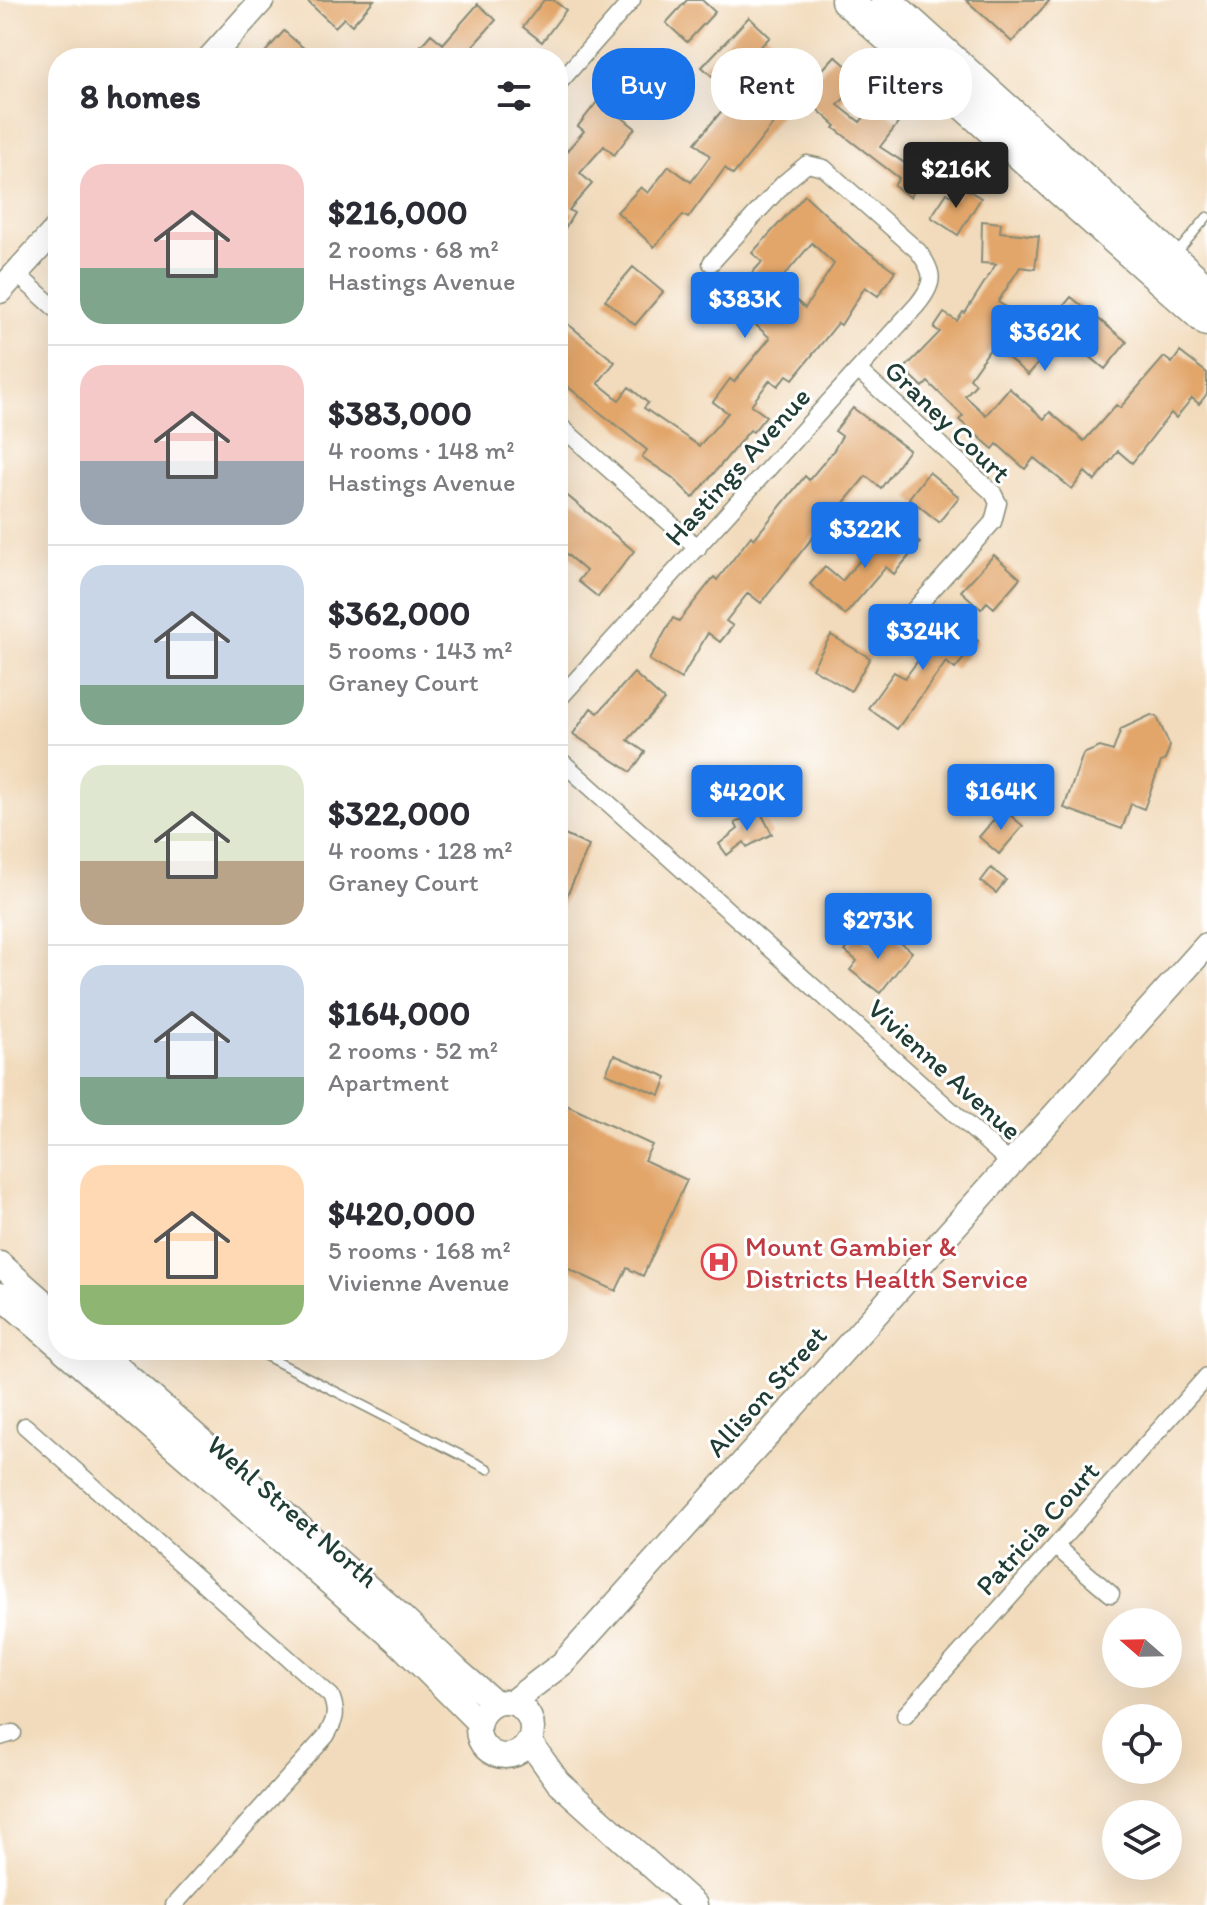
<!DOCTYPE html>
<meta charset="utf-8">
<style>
:root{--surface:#fff;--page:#f7f7f7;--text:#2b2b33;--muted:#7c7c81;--line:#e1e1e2;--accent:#1a73e8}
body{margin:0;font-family:Itim,sans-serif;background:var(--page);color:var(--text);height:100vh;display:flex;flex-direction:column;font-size:30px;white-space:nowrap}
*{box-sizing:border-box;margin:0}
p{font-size:26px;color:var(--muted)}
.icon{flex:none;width:44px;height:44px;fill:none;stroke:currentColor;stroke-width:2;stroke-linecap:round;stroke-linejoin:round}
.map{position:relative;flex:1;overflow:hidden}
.side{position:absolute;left:48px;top:48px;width:520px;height:1312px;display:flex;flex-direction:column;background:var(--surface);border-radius:32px;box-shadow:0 8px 32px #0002}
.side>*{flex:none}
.guide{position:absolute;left:592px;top:48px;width:494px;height:72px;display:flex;gap:16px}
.needle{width:52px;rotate:290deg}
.controls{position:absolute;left:1102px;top:1608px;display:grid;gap:16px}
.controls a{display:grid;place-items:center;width:80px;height:80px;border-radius:50%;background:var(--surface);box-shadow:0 8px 32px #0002;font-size:40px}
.price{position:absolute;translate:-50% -68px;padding:0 18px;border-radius:8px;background:var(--accent);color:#fff;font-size:26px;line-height:52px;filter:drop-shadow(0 2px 4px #0008)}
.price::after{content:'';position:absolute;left:50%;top:48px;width:24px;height:18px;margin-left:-12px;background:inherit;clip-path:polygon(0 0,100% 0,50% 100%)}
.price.active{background:#222;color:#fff}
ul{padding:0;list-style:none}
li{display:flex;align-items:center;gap:24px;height:200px;padding:0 32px}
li+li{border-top:2px solid var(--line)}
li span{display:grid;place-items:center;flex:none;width:224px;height:160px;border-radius:24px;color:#555}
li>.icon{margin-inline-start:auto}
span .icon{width:96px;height:96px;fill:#fffc;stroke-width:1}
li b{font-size:34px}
h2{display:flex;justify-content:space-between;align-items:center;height:96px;padding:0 32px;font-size:34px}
.tag{padding:0 28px;border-radius:32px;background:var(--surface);box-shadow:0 8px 32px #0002;font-size:28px;line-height:72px}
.tag.active{background:var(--accent);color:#fff}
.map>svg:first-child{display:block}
</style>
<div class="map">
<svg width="1207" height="1905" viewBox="0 0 1207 1905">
<rect width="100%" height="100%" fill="#fff"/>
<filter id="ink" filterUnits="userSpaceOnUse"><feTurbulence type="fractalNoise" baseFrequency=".0125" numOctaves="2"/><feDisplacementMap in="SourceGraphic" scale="16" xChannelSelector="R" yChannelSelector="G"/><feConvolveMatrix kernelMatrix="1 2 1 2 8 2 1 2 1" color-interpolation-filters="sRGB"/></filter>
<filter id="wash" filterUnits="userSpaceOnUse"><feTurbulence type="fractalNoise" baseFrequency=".006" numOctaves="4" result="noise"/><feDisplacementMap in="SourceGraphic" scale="32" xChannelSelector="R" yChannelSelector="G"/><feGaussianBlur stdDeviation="1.8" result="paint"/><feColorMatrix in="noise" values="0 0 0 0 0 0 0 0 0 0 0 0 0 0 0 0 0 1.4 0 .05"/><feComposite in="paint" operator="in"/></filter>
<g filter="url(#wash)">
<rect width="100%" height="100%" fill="#f2dbbc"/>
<g id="blocks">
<!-- building -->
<path fill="#e2a66b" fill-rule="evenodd" d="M 306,0 L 374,0 L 352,25 L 344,18 L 335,27 Z
M 544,0 L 553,0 L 566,10 L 542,42 L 523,27 Z
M 687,0 L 702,0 L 715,12 L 687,42 L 666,23 Z
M 966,0 L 1050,0 L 1012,42 Z
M 478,4 L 496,20 L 462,58 L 429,58 L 418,49 L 431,34 L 443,44 Z
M 749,17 L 770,37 L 736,72 L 768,100 L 780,86 L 794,98 L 733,175 L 725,168 L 688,218 L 683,215 L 654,247 L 617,212 L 641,187 L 648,193 L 669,166 L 691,182 L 710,156 L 695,143 L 734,96 L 702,67 Z
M 284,31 L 315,58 L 260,58 Z
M 835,56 L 862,79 L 838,105 L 860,122 L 870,110 L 877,115 L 882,108 L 899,122 L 880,147 L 908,165 L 920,146 L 937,157 L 910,197 L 894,186 L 899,178 L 834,128 L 836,126 L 800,94 Z
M 663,59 L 680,75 L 653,105 L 636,88 Z
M 608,88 L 627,103 L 618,114 L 635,128 L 614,155 L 604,146 L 580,173 L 592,184 L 569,210 L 574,213 L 558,240 L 558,161 L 584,131 L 578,126 Z
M 963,187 L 981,198 L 958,235 L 931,217 L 947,193 L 956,199 Z
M 805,195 L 855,242 L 895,271 L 878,296 L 865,287 L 841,325 L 838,323 L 793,379 L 787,375 L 778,386 L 770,380 L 751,405 L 766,416 L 753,432 L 750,430 L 693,498 L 673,478 L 642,457 L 647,450 L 558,379 L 558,316 L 615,362 L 598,383 L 619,400 L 629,387 L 648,403 L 644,408 L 699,446 L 728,413 L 713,402 L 730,379 L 734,382 L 770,338 L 728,299 L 762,262 L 752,253 ZM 812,243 L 834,264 L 805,308 L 777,284 Z
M 982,221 L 1001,223 L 1000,232 L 1039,236 L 1035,269 L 1020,267 L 998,302 L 1043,331 L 1071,297 L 1127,342 L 1105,369 L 1066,337 L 1056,350 L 1052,347 L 1028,375 L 993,345 L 970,378 L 976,384 L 965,396 L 986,415 L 1009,388 L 1044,419 L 1050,412 L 1084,441 L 1116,405 L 1120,408 L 1164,357 L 1172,363 L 1180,352 L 1207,373 L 1207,394 L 1199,404 L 1192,398 L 1176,418 L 1171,413 L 1132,463 L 1118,451 L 1095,481 L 1085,472 L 1072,489 L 1034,458 L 1025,469 L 997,444 L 993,449 L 959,420 L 963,416 L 928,382 L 923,387 L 904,369 L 940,332 L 934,328 L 944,313 L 957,321 L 963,312 L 965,313 L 996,264 L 981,263 Z
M 633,267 L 663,292 L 635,325 L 605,300 Z
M 853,408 L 909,450 L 881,488 L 866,476 L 833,516 L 831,514 L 761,603 L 748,593 L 726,621 L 733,626 L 720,642 L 708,633 L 681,679 L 649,660 L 673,618 L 679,621 L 714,577 L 717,580 L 751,536 L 754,539 L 805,476 L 809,480 L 834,450 L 842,436 L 835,431 Z
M 929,472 L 959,497 L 939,522 L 909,498 Z
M 558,488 L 634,551 L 598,597 L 578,581 L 586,571 L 558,547 Z
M 872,527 L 894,546 L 907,531 L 920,543 L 894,574 L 886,567 L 845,615 L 810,584 L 825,567 L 842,581 L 868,551 L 859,543 Z
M 994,555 L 1020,578 L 994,608 L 987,602 L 981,609 L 961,591 Z
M 946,615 L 978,641 L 955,669 L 946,662 L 897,729 L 868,708 L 894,672 L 905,678 L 928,647 L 923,643 Z
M 831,635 L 870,658 L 851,691 L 812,668 Z
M 634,673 L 664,700 L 628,740 L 645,752 L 631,772 L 573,734 L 591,708 L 598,713 Z
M 1151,715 L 1157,717 L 1170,746 L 1165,760 L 1161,762 L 1144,809 L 1131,804 L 1122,829 L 1064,808 L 1083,754 L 1100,747 L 1113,751 L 1121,729 Z
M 1003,809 L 1023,826 L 999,854 L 979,837 Z
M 760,811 L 772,834 L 747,847 L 744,842 L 727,855 L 719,844 L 738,829 L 735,823 Z
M 558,832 L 589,846 L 558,916 Z
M 991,868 L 1006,880 L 996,893 L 981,881 Z
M 890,934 L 912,952 L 880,993 L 850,970 L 857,961 L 845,951 L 858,935 L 877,950 Z
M 614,1055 L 667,1077 L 660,1095 L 606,1073 Z
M 564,1104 L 652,1145 L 644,1160 L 687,1180 L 643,1276 L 627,1268 L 616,1291 L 558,1264 L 558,1118 Z"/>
</g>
</g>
<g filter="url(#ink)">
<use href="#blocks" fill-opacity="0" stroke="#888c78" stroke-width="2"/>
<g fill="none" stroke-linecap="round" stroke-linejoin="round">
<!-- lane casing -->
<g stroke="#888c78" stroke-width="11">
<path id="lane" d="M 1175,255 L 1207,217
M 254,1350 L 488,1469"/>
</g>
<!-- street casing -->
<g stroke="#888c78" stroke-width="19">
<path id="street" d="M 558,84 L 632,0
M 16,273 L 58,311
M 858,370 L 993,493 L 998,503 L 993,522 L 904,621
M 558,424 L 698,548
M 558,700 L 917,305 C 935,283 935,273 918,251 L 824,168 L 807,164 L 784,183 L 711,263
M 558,758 L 1011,1164
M 25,1426 L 331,1696 C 338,1713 335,1721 326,1736 L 174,1905
M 1056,1547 L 1111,1594
M 905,1715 L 1207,1376
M 0,1737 L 13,1733"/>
</g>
<!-- secondary casing -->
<g stroke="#888c78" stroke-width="27">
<path id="secondary" d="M 210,58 L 262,0
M 0,291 L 58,227
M 0,1264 L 58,1315
M 0,1295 L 58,1345
M 63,1350 L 400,1644 L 478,1722
M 98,1350 L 394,1610 L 458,1671 L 495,1703
M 512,1702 L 563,1663 L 1207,945
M478 1729a27 27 0 1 1 54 0a27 27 0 1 1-54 0Z
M 529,1741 L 558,1782 L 695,1905"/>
</g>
<!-- highway casing -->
<g stroke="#888c78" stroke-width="33">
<path id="highway" d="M 846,0 L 1207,321
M 886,0 L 1207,290"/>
</g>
<!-- lane -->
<use href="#lane" stroke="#fff" stroke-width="8"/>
<!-- street -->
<use href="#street" stroke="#fff" stroke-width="16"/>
<!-- secondary -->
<use href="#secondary" stroke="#fff" stroke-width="24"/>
<!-- highway -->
<use href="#highway" stroke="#fff" stroke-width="30"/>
</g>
</g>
<!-- icons -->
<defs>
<g id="hospital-ring" transform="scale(1.8)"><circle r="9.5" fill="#fff" stroke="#e0444e" stroke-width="1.5"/><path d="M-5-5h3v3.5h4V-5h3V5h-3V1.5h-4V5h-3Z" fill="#e0444e"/></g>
</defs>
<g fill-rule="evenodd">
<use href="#hospital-ring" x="719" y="1262"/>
</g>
<g text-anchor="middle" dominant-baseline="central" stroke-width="6" stroke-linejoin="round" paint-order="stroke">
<!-- street labels -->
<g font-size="28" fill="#1f3d34" stroke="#fff">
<text transform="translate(948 421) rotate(44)">Graney Court</text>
<text transform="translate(737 466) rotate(-48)">Hastings Avenue</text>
<text transform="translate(945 1069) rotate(42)">Vivienne Avenue</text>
<text transform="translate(766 1391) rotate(-48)">Allison Street</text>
<text transform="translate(293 1511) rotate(41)">Wehl Street North</text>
<text transform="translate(1037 1528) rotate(-48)">Patricia Court</text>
</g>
<!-- health labels -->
<g font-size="28" fill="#be3a42" stroke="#fff" text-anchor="start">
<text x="745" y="1246">Mount Gambier &amp;<tspan x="745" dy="32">Districts Health Service</tspan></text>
</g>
</g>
</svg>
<div class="controls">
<a><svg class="needle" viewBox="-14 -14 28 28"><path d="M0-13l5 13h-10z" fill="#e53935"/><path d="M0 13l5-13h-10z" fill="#7c7c81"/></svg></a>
<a><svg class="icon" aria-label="locate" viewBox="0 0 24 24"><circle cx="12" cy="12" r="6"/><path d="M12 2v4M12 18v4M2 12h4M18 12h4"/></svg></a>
<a><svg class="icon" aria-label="layers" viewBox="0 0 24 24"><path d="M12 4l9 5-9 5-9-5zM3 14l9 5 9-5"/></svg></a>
</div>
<b class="price active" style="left:956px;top:210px">$216K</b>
<b class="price" style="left:745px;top:340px">$383K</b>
<b class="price" style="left:1045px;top:373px">$362K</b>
<b class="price" style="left:865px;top:570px">$322K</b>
<b class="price" style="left:923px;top:672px">$324K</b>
<b class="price" style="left:1001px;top:832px">$164K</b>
<b class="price" style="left:747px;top:833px">$420K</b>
<b class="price" style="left:878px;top:961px">$273K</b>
<div class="guide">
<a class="tag active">Buy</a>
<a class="tag">Rent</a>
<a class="tag">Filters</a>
</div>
<section class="side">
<h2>8 homes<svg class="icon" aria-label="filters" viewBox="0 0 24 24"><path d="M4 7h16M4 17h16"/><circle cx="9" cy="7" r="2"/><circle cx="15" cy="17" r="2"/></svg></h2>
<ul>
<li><span style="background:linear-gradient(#f6c9c9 65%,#7fa58c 0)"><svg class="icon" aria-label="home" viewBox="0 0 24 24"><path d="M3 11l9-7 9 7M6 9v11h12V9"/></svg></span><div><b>$216,000</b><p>2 rooms · 68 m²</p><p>Hastings Avenue</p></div></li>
<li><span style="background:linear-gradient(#f6c9c9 60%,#9aa5b1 0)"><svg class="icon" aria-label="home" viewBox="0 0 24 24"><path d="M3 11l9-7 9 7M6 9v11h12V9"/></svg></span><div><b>$383,000</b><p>4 rooms · 148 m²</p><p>Hastings Avenue</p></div></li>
<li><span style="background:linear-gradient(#c9d6e8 75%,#7fa58c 0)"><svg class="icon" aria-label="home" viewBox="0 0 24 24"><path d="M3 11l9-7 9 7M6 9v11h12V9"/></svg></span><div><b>$362,000</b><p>5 rooms · 143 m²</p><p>Graney Court</p></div></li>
<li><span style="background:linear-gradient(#dfe7d0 60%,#b9a48a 0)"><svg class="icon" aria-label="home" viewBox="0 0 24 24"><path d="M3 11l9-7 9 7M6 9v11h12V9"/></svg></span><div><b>$322,000</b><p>4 rooms · 128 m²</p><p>Graney Court</p></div></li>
<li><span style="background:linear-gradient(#c9d6e8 70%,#7fa58c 0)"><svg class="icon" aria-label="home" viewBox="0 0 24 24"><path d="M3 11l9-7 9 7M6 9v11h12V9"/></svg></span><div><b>$164,000</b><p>2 rooms · 52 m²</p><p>Apartment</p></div></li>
<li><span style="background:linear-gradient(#ffd9b3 75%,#8fb573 0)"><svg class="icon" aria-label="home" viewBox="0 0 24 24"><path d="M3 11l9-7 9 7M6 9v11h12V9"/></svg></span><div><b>$420,000</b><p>5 rooms · 168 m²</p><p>Vivienne Avenue</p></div></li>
</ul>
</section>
</div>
